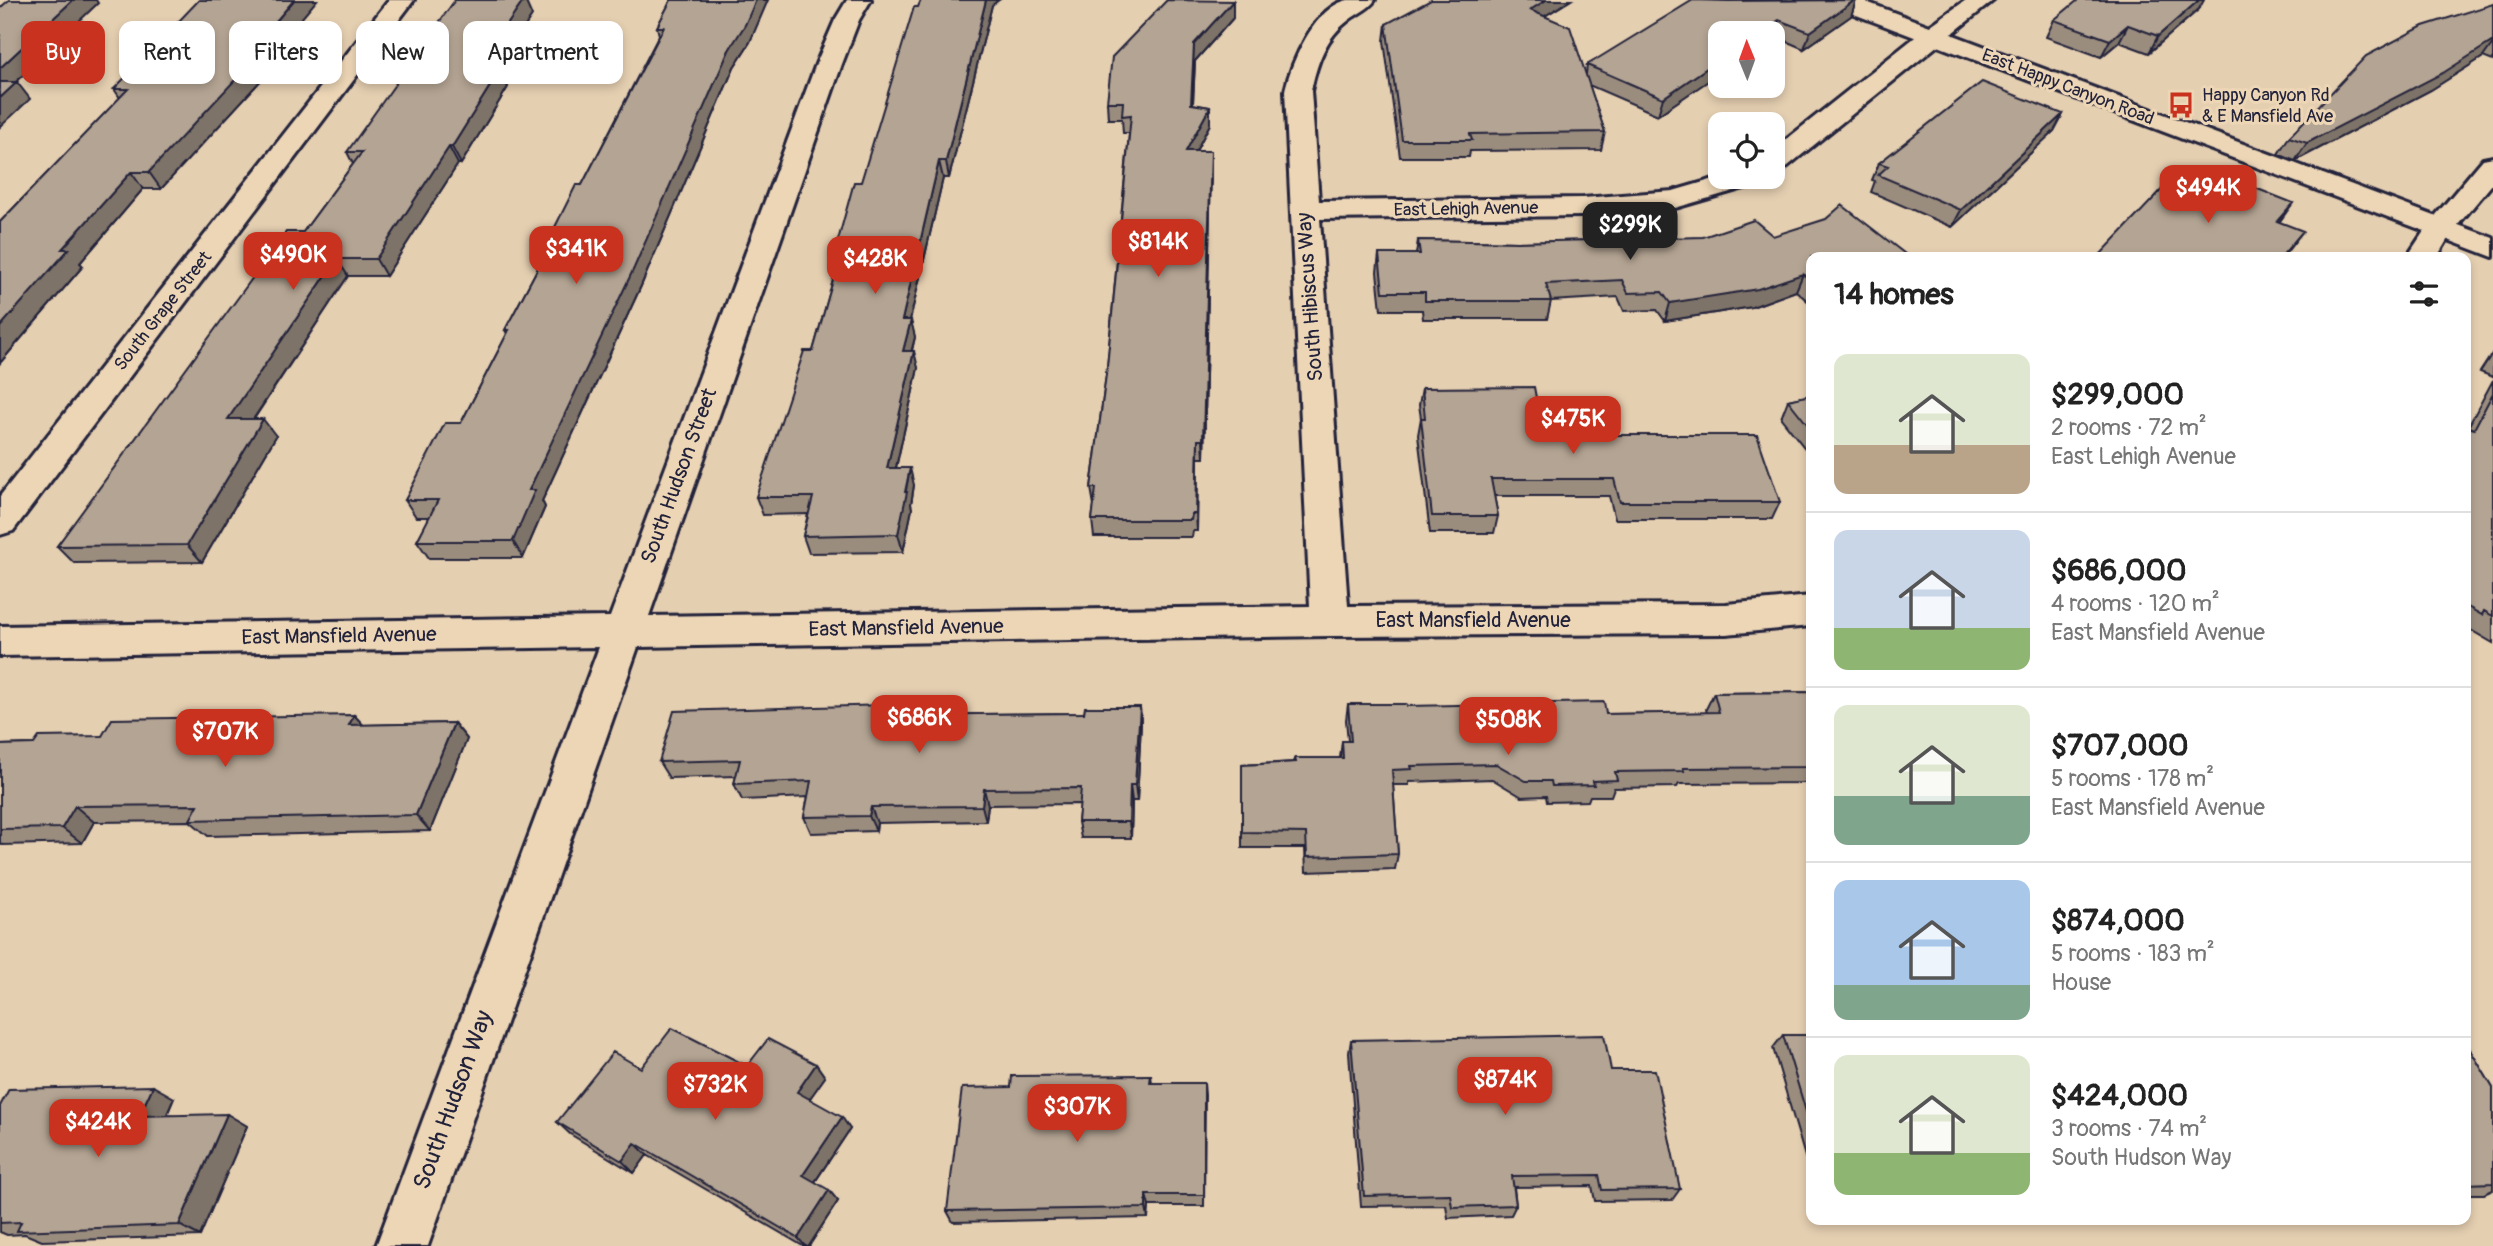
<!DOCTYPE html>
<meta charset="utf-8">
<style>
:root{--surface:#fff;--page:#f6f6f6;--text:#222;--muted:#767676;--line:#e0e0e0;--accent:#c8321e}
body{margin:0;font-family:Pangolin,sans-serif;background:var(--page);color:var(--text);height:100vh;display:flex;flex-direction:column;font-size:26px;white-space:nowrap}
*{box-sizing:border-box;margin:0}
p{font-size:23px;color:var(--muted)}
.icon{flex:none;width:38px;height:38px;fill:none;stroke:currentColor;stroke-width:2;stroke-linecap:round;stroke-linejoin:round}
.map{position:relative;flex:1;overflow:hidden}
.drawer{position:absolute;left:1806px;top:252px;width:665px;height:973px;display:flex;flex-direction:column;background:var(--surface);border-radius:14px;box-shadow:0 4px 10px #0003}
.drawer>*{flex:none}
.top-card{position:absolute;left:21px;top:21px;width:665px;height:63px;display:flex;gap:14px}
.needle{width:46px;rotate:359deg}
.tools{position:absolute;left:1708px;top:21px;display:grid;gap:14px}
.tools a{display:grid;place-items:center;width:77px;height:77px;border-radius:14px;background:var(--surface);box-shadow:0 4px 10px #0003;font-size:35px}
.price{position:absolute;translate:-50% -60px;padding:0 16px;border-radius:14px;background:var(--accent);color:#fff;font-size:23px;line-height:46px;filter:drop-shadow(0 2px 4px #0008)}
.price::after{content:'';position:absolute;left:50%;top:42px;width:21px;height:16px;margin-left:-10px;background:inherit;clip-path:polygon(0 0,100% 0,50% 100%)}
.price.current{background:#222;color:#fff}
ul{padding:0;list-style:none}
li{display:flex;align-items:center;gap:21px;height:175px;padding:0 28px}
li+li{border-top:2px solid var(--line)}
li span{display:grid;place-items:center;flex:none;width:196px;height:140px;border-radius:14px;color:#555}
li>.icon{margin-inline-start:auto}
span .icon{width:84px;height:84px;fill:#fffc;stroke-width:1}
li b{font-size:30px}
h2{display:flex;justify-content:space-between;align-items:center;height:84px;padding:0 28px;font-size:30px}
.tag{padding:0 24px;border-radius:14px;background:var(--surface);box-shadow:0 4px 10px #0003;font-size:24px;line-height:63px}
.tag.current{background:var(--accent);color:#fff}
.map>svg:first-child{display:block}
</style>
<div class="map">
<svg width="2493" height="1246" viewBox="0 0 2493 1246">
<rect width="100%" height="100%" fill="#e5cfb1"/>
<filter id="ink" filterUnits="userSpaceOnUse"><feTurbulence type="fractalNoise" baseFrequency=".0143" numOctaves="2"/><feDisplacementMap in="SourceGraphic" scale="14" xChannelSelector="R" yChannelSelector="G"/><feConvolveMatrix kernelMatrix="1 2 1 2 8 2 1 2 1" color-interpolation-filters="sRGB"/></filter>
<g filter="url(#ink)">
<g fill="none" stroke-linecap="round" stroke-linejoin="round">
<!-- street casing -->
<g stroke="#22223b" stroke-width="6">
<path id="street" d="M 389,0 L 414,0 L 13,531 L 0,535 L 0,496 Z
M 847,0 L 871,0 L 859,20 L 842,64 L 649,616 L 1310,606 L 1285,91 C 1291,63 1315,6 1348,0 C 1356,0 1366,0 1375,0 C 1369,9 1358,13 1349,20 C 1325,38 1317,63 1311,91 L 1319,201 L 1583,198 L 1673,191 L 1721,177 L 1765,177 L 1761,183 L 1675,208 L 1583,216 L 1320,219 L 1348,606 L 1726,604 L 1811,596 L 1811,626 L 1726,634 L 1330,636 L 638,647 L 428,1246 L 376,1246 L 599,647 L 0,656 L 0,626 L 610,617 L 816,64 L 835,20 Z
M 1966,0 L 1994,0 L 1783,170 L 1773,172 L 1773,150 L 1924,30 Z
M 2493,157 L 2493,183 L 2452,232 L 2437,257 L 2407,257 L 2430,222 L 2483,159 Z"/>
</g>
<!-- secondary casing -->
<g stroke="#22223b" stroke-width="6">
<path id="secondary" d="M 1827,0 L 1861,0 L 2493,238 L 2493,257 L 1830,5 Z"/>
</g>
<!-- street -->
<use href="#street" fill="#edd6b6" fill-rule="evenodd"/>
<!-- secondary -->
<use href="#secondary" fill="#edd6b6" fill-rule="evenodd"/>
</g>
<!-- wall -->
<path fill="#9b8d7e" stroke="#22223b" stroke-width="2" d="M 671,0 L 750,42 L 734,67 L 641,286 L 542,501 L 545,507 L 523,558 L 429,558 L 417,541 L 430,517 L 416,517 L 405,500 L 461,423 L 507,334 L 505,330 L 550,245 L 548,241 L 582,185 L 659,35 L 657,27 Z
M 1571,0 L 1545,16 L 1586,74 L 1587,65 L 1729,0 L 1856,0 L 1851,16 L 1804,49 L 1774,36 L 1773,37 L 1773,33 L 1658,115 L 1589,85 L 1605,132 L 1601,150 L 1470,151 L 1469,157 L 1400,157 L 1384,41 L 1386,24 Z
M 2493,4 L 2493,61 L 2483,57 L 2431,90 L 2295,161 L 2278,154 L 2289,137 Z
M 992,5 L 949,178 L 943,178 L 910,320 L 915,337 L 912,351 L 918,368 L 896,468 L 914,485 L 911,504 L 912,509 L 903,552 L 809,553 L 803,536 L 808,514 L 763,515 L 756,497 L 813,351 L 834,277 L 831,266 L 861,182 Z
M 2199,9 L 2149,53 L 2119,42 L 2101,57 L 2046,37 L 2054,20 Z
M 532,16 L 495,70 L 500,70 L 508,87 L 461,164 L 458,164 L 386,276 L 348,276 L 254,419 L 276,436 L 202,562 L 74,563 L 57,546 L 303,232 L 353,164 L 347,152 Z
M 1233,18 L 1195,61 L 1193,104 L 1210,107 L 1210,124 L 1196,151 L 1211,151 L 1211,168 L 1204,458 L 1198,458 L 1197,531 L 1193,531 L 1192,537 L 1094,537 L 1092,520 L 1094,505 L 1091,488 L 1107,367 L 1129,133 L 1123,133 L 1122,119 L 1108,119 L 1107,102 Z
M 270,56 L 275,65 L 161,189 L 143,189 L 80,263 L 83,266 L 0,363 L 0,222 L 120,98 L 114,89 Z
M 2063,114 L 2054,131 L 1952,227 L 1871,192 L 1875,181 L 1872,180 L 1879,163 Z
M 1773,236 L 1811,257 L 1811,304 L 1796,291 L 1752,307 L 1665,321 L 1657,310 L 1624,311 L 1618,297 L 1551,301 L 1547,319 L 1423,319 L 1422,310 L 1381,310 L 1377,272 L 1379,254 L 1416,254 L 1418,240 L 1518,242 Z
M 2493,352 L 2493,377 L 2480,372 Z
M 2493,380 L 2493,643 L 2467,628 L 2466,630 L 2466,426 L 2468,427 Z
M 1422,388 L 1543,435 L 1780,502 L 1772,519 L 1615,519 L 1609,496 L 1494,496 L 1498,516 L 1494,533 L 1430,533 L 1418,435 L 1421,418 L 1419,405 Z
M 1811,395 L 1811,456 L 1781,418 L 1788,400 Z
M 1811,692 L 1811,783 L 1679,784 L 1677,787 L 1614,788 L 1611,796 L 1590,796 L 1588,801 L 1547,802 L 1546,796 L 1522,797 L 1492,779 L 1409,782 L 1409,785 L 1393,785 L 1398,854 L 1395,869 L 1306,872 L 1305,848 L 1242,848 L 1242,765 L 1294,762 L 1295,758 L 1340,758 L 1342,741 L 1348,741 L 1346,720 L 1348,704 L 1606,714 L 1707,713 L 1706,709 L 1714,693 Z
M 1140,707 L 1141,723 L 1137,801 L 1132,801 L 1131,838 L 1081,838 L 1078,822 L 1080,804 L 988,805 L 986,821 L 877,823 L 876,831 L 811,833 L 804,817 L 808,797 L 742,800 L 734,784 L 736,776 L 669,778 L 659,762 L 890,715 L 1084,713 Z
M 354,715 L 363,725 L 454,723 L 467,739 L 430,831 L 208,836 L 190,821 L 94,822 L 82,843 L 3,845 L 0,843 L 0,745 L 34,744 L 102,736 Z
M 1783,1035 L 1811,1035 L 1811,1177 L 1773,1048 Z
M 1351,1040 L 1611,1070 L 1680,1189 L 1672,1200 L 1595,1201 L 1592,1186 L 1514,1187 L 1516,1205 L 1511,1215 L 1448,1218 L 1446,1205 L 1361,1206 L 1349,1053 Z
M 2466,1043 L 2493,1088 L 2493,1190 L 2484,1194 L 2466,1194 Z
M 816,1064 L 825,1077 L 809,1099 L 850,1129 L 815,1182 L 838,1201 L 809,1246 L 803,1246 L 647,1155 L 634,1173 L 570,1134 L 557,1122 L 641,1068 Z
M 1151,1075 L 1152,1083 L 1204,1083 L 1204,1206 L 1149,1206 L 1148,1218 L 953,1222 L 947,1211 L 1011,1087 Z
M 174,1098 L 167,1115 L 247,1126 L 200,1236 L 42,1241 L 25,1234 L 7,1235 L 0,1232 L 0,1106 Z"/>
<!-- shaded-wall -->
<path fill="#7e7367" stroke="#22223b" stroke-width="2" d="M 73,0 L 96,0 L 98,3 L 0,97 L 0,68 Z
M 294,0 L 317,0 L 270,56 L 275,65 L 161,189 L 149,172 Z
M 524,0 L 525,0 L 532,16 L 484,87 L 476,70 Z
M 756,0 L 768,0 L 750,42 L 734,67 L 641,286 L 542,501 L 545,507 L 523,558 L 513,541 L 529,490 L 729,50 Z
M 986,0 L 999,0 L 992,5 L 949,178 L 946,161 Z
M 1546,0 L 1571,0 L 1528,26 L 1530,10 Z
M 1855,0 L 1856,0 L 1851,16 L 1804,49 L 1810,32 Z
M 2199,0 L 2204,0 L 2199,9 L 2149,53 L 2158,36 Z
M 1233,1 L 1233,18 L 1195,61 L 1192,121 L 1191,104 L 1194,44 Z
M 1779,20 L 1773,37 L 1773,33 L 1759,33 Z
M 2128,25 L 2119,42 L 2101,57 L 2110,40 Z
M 2493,41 L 2493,43 L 2483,57 L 2431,90 L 2295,161 L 2307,143 Z
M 1720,59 L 1720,73 L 1658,115 L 1663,98 Z
M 500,70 L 508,87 L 461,164 L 452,147 Z
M 17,82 L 30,99 L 0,127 L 0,98 Z
M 1210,107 L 1210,124 L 1187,168 L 1186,151 Z
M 2063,114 L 2054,131 L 1952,227 L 1961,210 Z
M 449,147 L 458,164 L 386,276 L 376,259 Z
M 1211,151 L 1211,168 L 1204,458 L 1203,440 Z
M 939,161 L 943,178 L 906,337 L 902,320 Z
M 131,172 L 143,189 L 80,263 L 83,266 L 0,363 L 0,327 L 62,249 Z
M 2293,203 L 2281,220 L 2265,239 L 2277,221 Z
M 2303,231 L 2283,257 L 2281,257 Z
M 337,259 L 348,276 L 242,436 L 228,419 Z
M 1803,274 L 1796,291 L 1752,307 L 1665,321 L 1670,303 Z
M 911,320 L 915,337 L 907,368 L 903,351 Z
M 914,351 L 918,368 L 892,485 L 887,468 Z
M 263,419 L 276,436 L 202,562 L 187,545 Z
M 1198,440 L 1198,458 L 1197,531 L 1196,514 Z
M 910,468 L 914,485 L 911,504 L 912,509 L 903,552 L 898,534 Z
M 887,705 L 893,722 L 885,715 Z
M 1140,707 L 1141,723 L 1137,801 L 1135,785 Z
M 354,715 L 369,731 L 349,725 Z
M 454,723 L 467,739 L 430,831 L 416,815 Z
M 1130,785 L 1132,801 L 1131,838 L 1129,822 Z
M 984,789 L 988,805 L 986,821 L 982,806 Z
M 75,806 L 94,822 L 82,843 L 62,828 Z
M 871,807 L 877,823 L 876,831 L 869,816 Z
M 816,1064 L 825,1077 L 806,1104 L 797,1092 Z
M 1204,1083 L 1205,1095 L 1204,1206 Z
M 153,1086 L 174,1098 L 161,1128 L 139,1116 Z
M 227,1114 L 247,1126 L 200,1236 L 179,1225 Z
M 842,1117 L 850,1129 L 812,1186 L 803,1175 Z
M 635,1143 L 647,1155 L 634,1173 L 622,1161 Z
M 829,1190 L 838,1201 L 809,1246 L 805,1246 L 798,1238 Z
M 1146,1195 L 1149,1206 L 1148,1218 L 1146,1208 Z"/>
<!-- building -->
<path fill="#b4a493" stroke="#22223b" stroke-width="2" d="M 9,0 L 73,0 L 0,68 L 0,8 Z
M 199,0 L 294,0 L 253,48 L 265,48 L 149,172 L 131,172 L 62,249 L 69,249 L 0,327 L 0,222 L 128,89 L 114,89 Z
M 455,0 L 524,0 L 476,70 L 500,70 L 452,147 L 449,147 L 376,259 L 337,259 L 228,419 L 263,419 L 187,545 L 57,546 L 286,232 L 303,232 L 362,152 L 347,152 Z
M 671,0 L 756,0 L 745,25 L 729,50 L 634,268 L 529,490 L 535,490 L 513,541 L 417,541 L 438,500 L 405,500 L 445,423 L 461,423 L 509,330 L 505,330 L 552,241 L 548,241 L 576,185 L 582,185 L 664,27 L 657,27 Z
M 921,0 L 986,0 L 946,161 L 939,161 L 902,320 L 911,320 L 903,351 L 914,351 L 887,468 L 910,468 L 905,492 L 907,492 L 898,534 L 803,536 L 813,497 L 756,497 L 804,351 L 813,351 L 837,266 L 831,266 L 854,182 L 861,182 L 914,7 L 918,7 Z
M 1167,0 L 1233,1 L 1194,44 L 1191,104 L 1210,107 L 1186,151 L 1211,151 L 1203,440 L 1198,440 L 1196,514 L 1192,514 L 1191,520 L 1092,520 L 1096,488 L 1091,488 L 1107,367 L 1131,115 L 1122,116 L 1123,102 L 1107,102 L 1112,57 Z
M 1431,0 L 1546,0 L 1530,10 L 1570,27 L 1605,132 L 1470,134 L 1472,140 L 1402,140 L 1386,24 Z
M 1693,0 L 1728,1 L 1855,0 L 1810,32 L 1779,20 L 1759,33 L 1720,33 L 1720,59 L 1663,98 L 1587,65 Z
M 2078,0 L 2199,0 L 2158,36 L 2128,25 L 2110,40 L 2054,20 Z
M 2493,4 L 2493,41 L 2443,73 L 2307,143 L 2289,137 L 2366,56 L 2423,26 Z
M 0,82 L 17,82 L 0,98 Z
M 1982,82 L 2063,114 L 1961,210 L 1878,175 L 1888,166 L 1879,163 Z
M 2225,176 L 2293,203 L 2277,221 L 2303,231 L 2281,257 L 2098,257 L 2170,181 L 2208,197 Z
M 1842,205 L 1909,257 L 1811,257 L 1811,281 L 1803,274 L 1758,289 L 1670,303 L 1662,292 L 1628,293 L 1622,280 L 1546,284 L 1551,301 L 1425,301 L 1425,292 L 1383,292 L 1379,254 L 1420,254 L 1418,240 L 1518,242 L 1703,237 L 1754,220 L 1773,236 L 1826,219 Z
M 1534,387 L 1543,435 L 1757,435 L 1780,502 L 1620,502 L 1614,479 L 1491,479 L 1498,516 L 1432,516 L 1421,418 L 1425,418 L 1422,388 Z
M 2493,393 L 2493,616 L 2484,611 L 2482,615 L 2466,606 L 2466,426 L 2474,429 Z
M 1811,395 L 1811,429 L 1788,400 Z
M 1811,692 L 1811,767 L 1683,768 L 1684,771 L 1615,772 L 1617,780 L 1593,781 L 1594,785 L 1552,786 L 1551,781 L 1526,781 L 1496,764 L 1411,766 L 1412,769 L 1392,770 L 1398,854 L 1307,857 L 1306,833 L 1242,832 L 1242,765 L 1296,762 L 1295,758 L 1343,758 L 1342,741 L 1351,741 L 1348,704 L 1406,704 L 1407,706 L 1604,702 L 1606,714 L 1719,712 L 1714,693 Z
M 887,705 L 885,715 L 1084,713 L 1085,707 L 1140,707 L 1135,785 L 1130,785 L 1129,822 L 1078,822 L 1081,788 L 984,789 L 982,806 L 871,807 L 869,816 L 804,817 L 811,781 L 734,784 L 740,760 L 659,762 L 674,711 Z
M 354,715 L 349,725 L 454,723 L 416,815 L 190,820 L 198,805 L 75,806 L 62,828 L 0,829 L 0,745 L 34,744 L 39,737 L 102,736 L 112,719 Z
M 672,1028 L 747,1066 L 768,1039 L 816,1064 L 797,1092 L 842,1117 L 803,1175 L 829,1190 L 798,1238 L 635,1143 L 622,1161 L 557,1122 L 613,1052 L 641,1068 Z
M 1604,1035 L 1611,1070 L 1655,1070 L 1680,1189 L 1602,1190 L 1599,1175 L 1512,1176 L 1516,1205 L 1452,1207 L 1450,1194 L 1364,1196 L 1351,1040 Z
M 1783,1035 L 1811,1035 L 1811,1128 Z
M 2466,1043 L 2493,1088 L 2493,1183 L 2466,1184 Z
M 1151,1075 L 1150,1083 L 1204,1083 L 1204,1195 L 1146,1195 L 1146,1208 L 947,1211 L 962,1088 L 1011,1087 L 1012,1076 Z
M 153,1086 L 139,1116 L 227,1114 L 179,1225 L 17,1231 L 21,1222 L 0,1223 L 0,1106 L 9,1089 Z"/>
</g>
<!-- icons -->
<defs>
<g id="bus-bare" transform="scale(2.1)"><path d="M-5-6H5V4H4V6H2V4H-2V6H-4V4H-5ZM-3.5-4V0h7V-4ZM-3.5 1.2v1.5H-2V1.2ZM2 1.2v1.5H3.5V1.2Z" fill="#c8321e" stroke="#edd6b6" stroke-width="2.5" paint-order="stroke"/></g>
</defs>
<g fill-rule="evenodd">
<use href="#bus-bare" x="2181" y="105"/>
</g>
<g text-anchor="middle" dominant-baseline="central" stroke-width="6" stroke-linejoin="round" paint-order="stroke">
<!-- far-street labels -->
<g font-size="18" fill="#22223b" stroke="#edd6b6">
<text transform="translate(2068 87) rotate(21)">East Happy Canyon Road</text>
<text transform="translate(1466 209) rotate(-1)">East Lehigh Avenue</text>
<text transform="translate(163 311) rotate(-52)">South Grape Street</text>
</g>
<!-- far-poi labels -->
<g font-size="18" fill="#22223b" stroke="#edd6b6" text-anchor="start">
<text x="2202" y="95">Happy Canyon Rd<tspan x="2202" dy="21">&amp; E Mansfield Ave</tspan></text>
</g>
<!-- street labels -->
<g font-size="21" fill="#22223b" stroke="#edd6b6">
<text transform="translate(1310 297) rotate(-94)">South Hibiscus Way</text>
<text transform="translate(679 476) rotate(-70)">South Hudson Street</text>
<text x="1473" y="620">East Mansfield Avenue</text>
<text transform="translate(906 628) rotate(-1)">East Mansfield Avenue</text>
<text transform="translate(339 636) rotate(-1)">East Mansfield Avenue</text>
</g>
<!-- near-street labels -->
<g font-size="24" fill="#22223b" stroke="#edd6b6">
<text transform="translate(453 1100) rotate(-70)">South Hudson Way</text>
</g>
</g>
</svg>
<div class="tools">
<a><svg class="needle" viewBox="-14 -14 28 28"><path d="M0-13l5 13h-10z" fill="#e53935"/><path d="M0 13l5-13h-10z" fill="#767676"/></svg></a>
<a><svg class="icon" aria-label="locate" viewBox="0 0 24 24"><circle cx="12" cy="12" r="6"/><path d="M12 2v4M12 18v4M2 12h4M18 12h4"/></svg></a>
</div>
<b class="price" style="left:2208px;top:225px">$494K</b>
<b class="price current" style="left:1630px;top:262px">$299K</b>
<b class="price" style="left:1158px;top:279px">$814K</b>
<b class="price" style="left:576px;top:286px">$341K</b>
<b class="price" style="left:293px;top:292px">$490K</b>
<b class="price" style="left:875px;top:296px">$428K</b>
<b class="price" style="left:1573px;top:456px">$475K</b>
<b class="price" style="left:919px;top:755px">$686K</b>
<b class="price" style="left:1508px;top:757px">$508K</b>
<b class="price" style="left:225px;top:769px">$707K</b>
<b class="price" style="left:1505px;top:1117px">$874K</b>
<b class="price" style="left:715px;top:1122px">$732K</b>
<b class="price" style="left:1077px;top:1144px">$307K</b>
<b class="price" style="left:98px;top:1159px">$424K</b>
<div class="top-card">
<a class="tag current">Buy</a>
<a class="tag">Rent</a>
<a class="tag">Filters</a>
<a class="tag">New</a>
<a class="tag">Apartment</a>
</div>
<section class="drawer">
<h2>14 homes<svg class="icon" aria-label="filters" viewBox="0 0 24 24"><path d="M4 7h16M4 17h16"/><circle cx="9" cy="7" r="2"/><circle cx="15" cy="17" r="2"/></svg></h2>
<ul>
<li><span style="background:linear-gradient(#dfe7d0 65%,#b9a48a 0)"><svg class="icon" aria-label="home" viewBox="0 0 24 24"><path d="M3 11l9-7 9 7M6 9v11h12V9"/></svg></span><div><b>$299,000</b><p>2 rooms · 72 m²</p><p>East Lehigh Avenue</p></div></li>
<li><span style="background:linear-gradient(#c9d6e8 70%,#8fb573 0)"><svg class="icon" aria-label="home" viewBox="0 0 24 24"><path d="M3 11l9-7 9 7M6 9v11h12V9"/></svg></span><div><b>$686,000</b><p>4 rooms · 120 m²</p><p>East Mansfield Avenue</p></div></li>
<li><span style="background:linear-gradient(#dfe7d0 65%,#7fa58c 0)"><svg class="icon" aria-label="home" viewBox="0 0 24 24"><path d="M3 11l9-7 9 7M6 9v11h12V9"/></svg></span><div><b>$707,000</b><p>5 rooms · 178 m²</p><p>East Mansfield Avenue</p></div></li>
<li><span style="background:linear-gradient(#a9c7e8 75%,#7fa58c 0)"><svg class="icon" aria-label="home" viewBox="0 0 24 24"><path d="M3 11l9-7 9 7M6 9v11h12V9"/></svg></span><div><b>$874,000</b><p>5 rooms · 183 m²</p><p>House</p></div></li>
<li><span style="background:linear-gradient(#dfe7d0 70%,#8fb573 0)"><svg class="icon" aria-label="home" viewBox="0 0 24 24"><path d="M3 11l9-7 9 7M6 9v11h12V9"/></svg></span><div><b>$424,000</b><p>3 rooms · 74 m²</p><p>South Hudson Way</p></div></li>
</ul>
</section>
</div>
